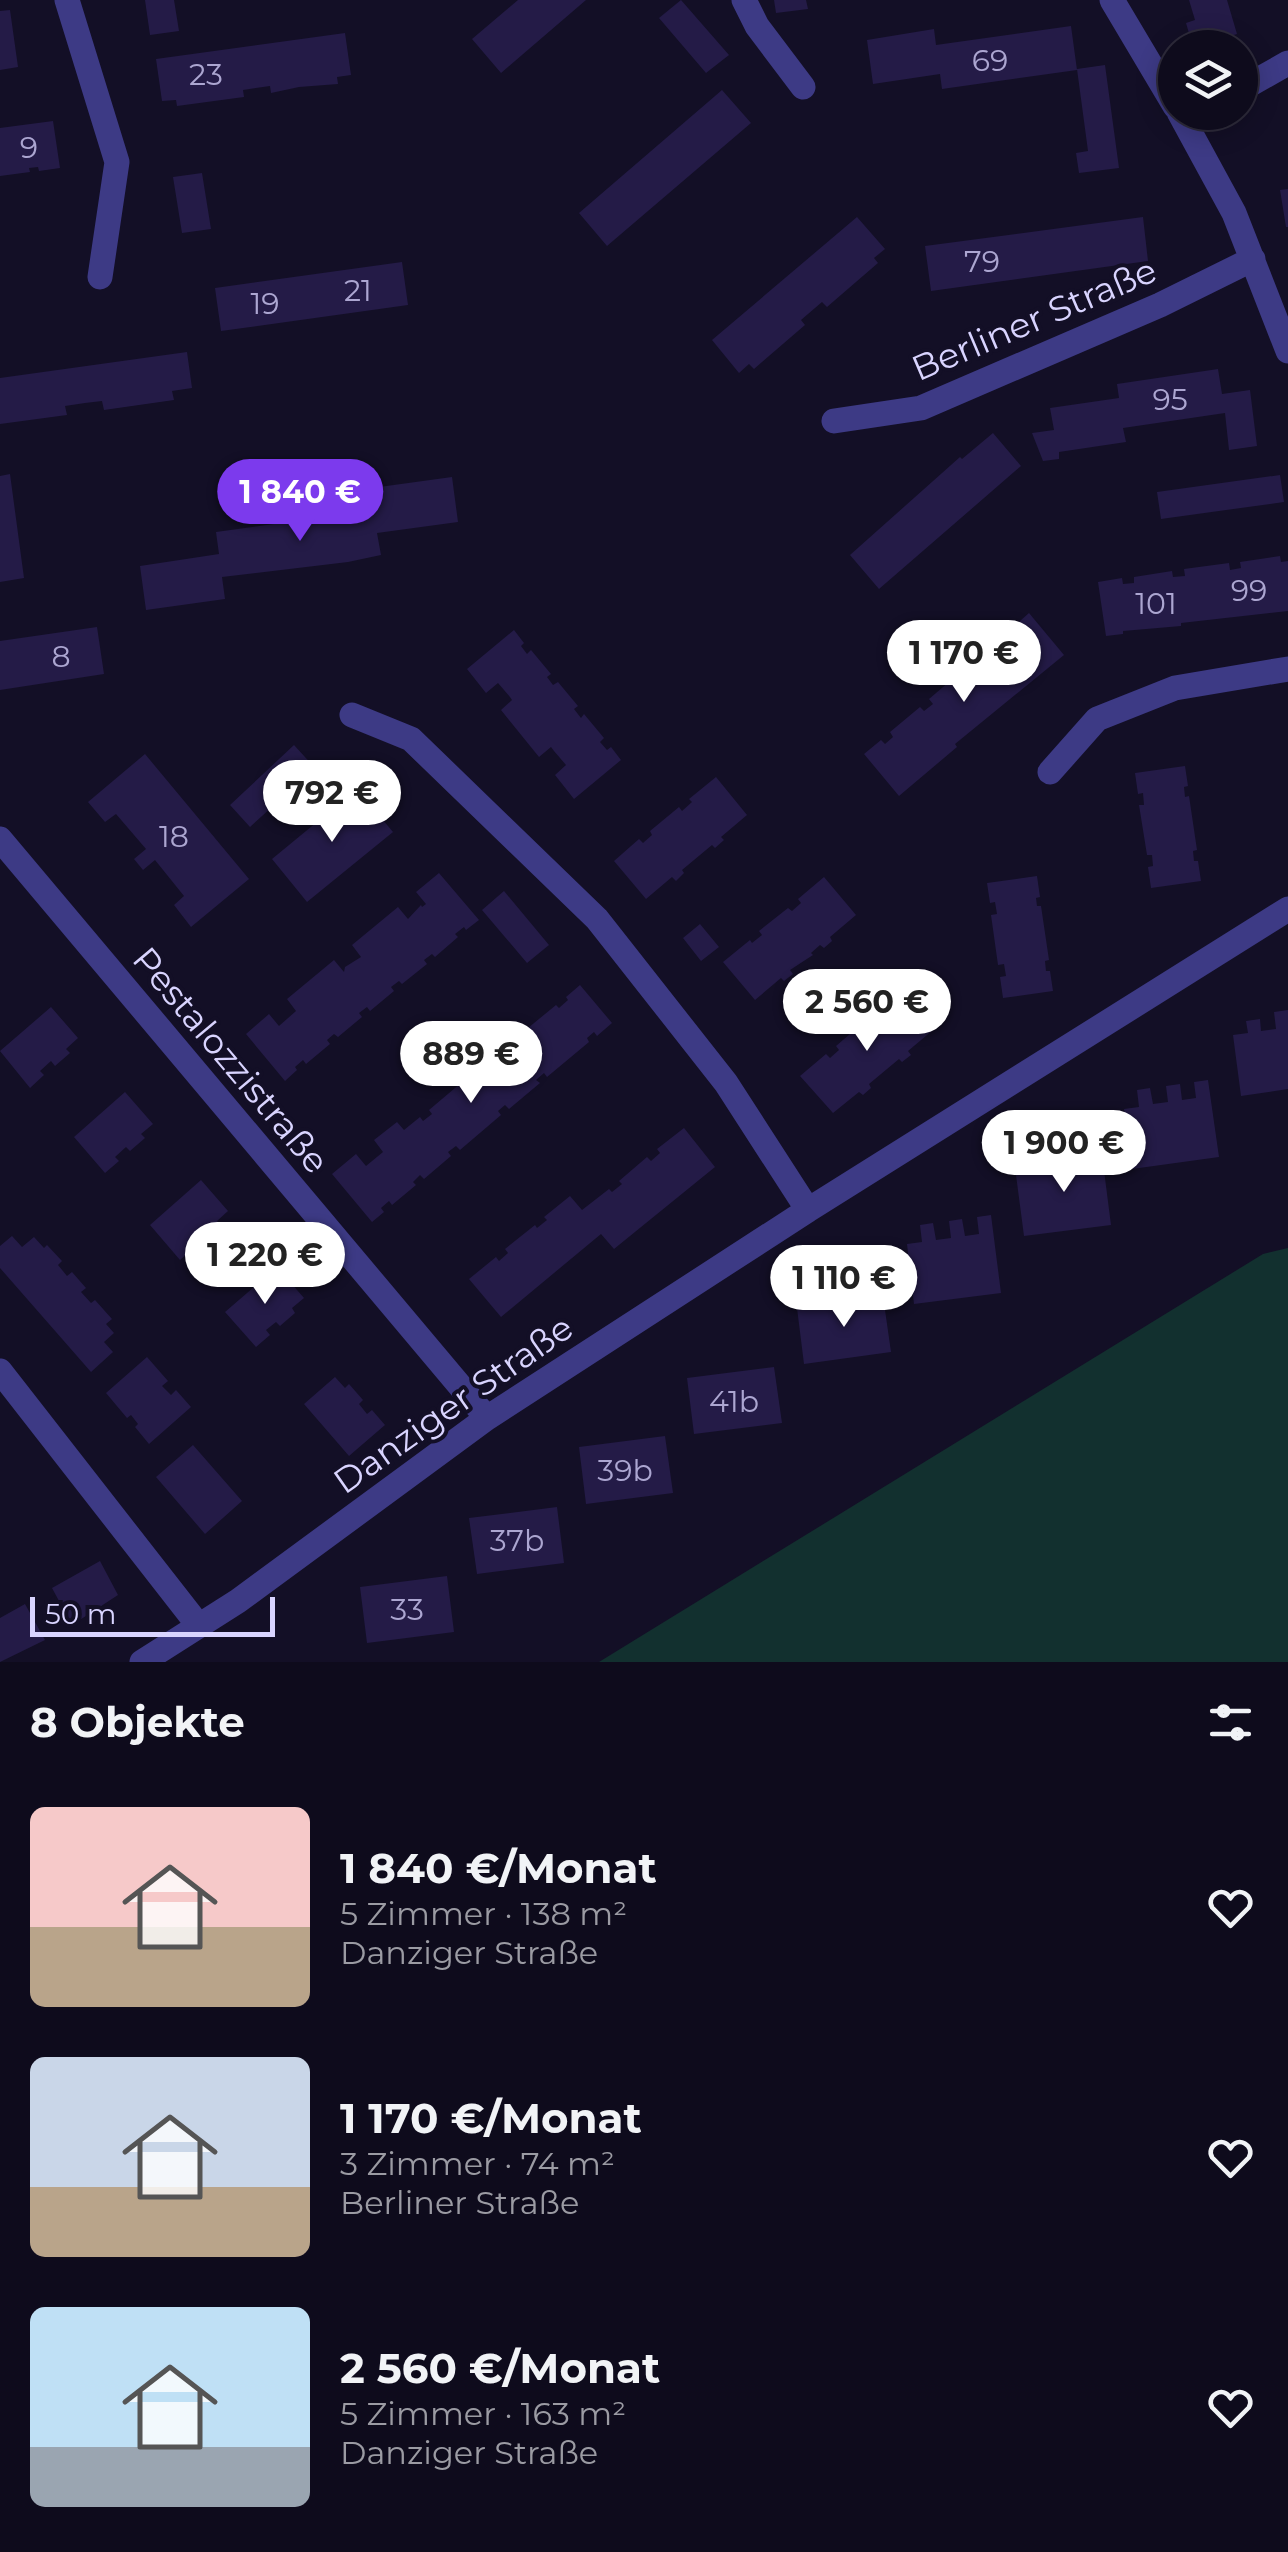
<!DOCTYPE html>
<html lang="de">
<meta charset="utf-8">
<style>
:root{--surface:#0e0b1c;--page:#1c1929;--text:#f1f3f6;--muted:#9b9ba3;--line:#2e2b3b;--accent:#7c3aed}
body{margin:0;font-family:Montserrat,sans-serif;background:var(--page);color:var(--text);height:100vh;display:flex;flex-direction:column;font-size:38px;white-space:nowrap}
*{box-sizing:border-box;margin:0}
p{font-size:32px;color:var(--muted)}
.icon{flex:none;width:55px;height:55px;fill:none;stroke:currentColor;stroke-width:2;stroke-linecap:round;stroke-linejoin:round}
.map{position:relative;height:1662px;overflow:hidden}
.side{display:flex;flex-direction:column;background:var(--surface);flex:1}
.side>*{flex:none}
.tools{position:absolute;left:1158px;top:30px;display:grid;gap:20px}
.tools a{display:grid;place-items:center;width:100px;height:100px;border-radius:50%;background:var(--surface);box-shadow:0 5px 25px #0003,0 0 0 2px var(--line);font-size:50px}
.scale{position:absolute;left:30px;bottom:25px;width:245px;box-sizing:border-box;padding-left:10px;border:5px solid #d9d4ff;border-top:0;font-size:28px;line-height:35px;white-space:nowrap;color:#d9d4ff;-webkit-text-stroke:8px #130f26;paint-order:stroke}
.price{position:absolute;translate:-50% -85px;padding:0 22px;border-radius:35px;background:#fff;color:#222;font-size:32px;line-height:65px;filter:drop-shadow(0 2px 5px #0008)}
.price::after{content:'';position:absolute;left:50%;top:60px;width:30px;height:22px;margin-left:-15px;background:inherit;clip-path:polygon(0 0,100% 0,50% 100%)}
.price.current{background:var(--accent);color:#fff}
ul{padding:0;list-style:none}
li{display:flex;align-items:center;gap:30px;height:250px;padding:0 30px}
li span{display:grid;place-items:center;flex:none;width:280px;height:200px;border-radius:15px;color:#555}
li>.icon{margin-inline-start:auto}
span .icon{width:120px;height:120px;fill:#fffc;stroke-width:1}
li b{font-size:42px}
h2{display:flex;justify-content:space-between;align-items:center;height:120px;padding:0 30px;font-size:42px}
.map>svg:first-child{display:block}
</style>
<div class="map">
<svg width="1288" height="1662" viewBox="0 0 1288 1662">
<rect width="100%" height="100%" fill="#130f26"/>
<!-- green -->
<path fill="#12302f" d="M 1288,1248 L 1288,1662 L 599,1662 L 1263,1254 Z"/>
<!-- building -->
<path fill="#241b47" d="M 145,0 L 174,0 L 179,31 L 150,35 Z
M 518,0 L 586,0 L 501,73 L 472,39 Z
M 681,0 L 729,55 L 706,73 L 659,18 Z
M 774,0 L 806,0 L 808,9 L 776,13 Z
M 1189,0 L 1227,0 L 1237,34 L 1193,47 L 1186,23 L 1195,20 Z
M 10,10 L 18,67 L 0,70 L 0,11 Z
M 1071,26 L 1077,70 L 942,89 L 940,74 L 873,84 L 867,40 L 934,29 L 936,45 Z
M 345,33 L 351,75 L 337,77 L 338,84 L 299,87 L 271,93 L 270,86 L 243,90 L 244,97 L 177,106 L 176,100 L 162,101 L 156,59 Z
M 1105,65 L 1119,168 L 1079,173 L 1076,153 L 1088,151 L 1077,69 Z
M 722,90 L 751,123 L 607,246 L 579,213 Z
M 53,121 L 60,168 L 39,171 L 38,167 L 29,168 L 30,172 L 0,176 L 0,128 Z
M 202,173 L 211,229 L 182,233 L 173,177 Z
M 1288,189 L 1288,227 L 1286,227 L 1280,190 Z
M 857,217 L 885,249 L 874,258 L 878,263 L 827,307 L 822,302 L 801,320 L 805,325 L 754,369 L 749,364 L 739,373 L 712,340 Z
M 1143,217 L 1148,261 L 931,291 L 925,246 Z
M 402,262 L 408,305 L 221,331 L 215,288 Z
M 187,352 L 192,388 L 172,391 L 174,400 L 104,410 L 102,401 L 85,403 L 65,406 L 67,415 L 0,424 L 0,378 Z
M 1218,369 L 1222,394 L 1250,390 L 1257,446 L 1229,450 L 1225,413 L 1123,428 L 1126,442 L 1059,452 L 1059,459 L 1043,461 L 1032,433 L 1054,430 L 1050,408 L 1119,398 L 1117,384 Z
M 993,433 L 1021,466 L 879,589 L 850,555 L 960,457 L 962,459 Z
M 10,474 L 24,578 L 0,582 L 0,476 Z
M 1280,475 L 1284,502 L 1161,519 L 1157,492 Z
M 452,477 L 458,522 L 377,533 L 381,555 L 348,562 L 222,577 L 225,599 L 146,610 L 140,566 L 219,554 L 216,532 L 374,510 L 372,488 Z
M 1280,556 L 1281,562 L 1288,561 L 1288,611 L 1181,623 L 1181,626 L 1123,631 L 1123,634 L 1106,636 L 1098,582 L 1122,578 L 1123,584 L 1134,583 L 1134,577 L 1172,571 L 1173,577 L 1185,576 L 1184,569 L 1229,563 L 1230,570 L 1241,568 L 1240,562 Z
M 1029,613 L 1064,655 L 955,744 L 957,747 L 899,796 L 864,754 L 881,740 L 885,744 L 893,737 L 890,732 L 920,707 L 924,711 L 933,704 L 929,699 L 963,670 L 966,675 L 976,667 L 972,662 L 1002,636 L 1006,641 L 1015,633 L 1011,629 Z
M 97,627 L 104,674 L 0,690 L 0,641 Z
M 514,630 L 524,643 L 521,646 L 527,654 L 531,650 L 551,674 L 547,677 L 553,685 L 558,682 L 578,706 L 574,709 L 581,718 L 584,714 L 604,738 L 600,742 L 607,750 L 611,747 L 621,760 L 574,799 L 555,775 L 566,765 L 554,751 L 551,747 L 539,757 L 501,710 L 512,700 L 510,697 L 498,683 L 486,693 L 467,669 Z
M 294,745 L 315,768 L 250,827 L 230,805 Z
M 145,754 L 249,879 L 191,927 L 174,905 L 184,896 L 155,860 L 143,870 L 134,859 L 146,849 L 116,814 L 105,822 L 88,802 Z
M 1185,766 L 1188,786 L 1184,787 L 1185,797 L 1189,796 L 1197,850 L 1193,851 L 1194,861 L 1198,861 L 1201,881 L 1151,888 L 1148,867 L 1153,866 L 1152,855 L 1147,855 L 1139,805 L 1144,805 L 1143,793 L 1138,794 L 1135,773 Z
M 716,777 L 747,815 L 721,837 L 724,840 L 715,848 L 712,845 L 682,870 L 684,873 L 676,881 L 672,877 L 646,899 L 614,861 L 639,839 L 643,843 L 652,835 L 650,831 L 679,807 L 682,811 L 692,802 L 689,799 Z
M 357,789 L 393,832 L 307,902 L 272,859 Z
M 439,873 L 479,920 L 466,930 L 464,927 L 455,934 L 458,937 L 435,957 L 432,954 L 424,960 L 427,964 L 402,984 L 399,981 L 391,987 L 394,991 L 370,1011 L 367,1007 L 359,1013 L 362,1017 L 338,1037 L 334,1034 L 327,1040 L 330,1044 L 306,1064 L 303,1060 L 295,1067 L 297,1070 L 285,1081 L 246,1034 L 269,1014 L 279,1026 L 296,1011 L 287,999 L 334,960 L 344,972 L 345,967 L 361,957 L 352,945 L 398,907 L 408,919 L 421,905 L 422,907 L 426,904 L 416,892 Z
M 1037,876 L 1040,897 L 1036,898 L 1037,906 L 1041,906 L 1049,960 L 1045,961 L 1046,971 L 1050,971 L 1053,991 L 1003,998 L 1000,977 L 1006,976 L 1004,964 L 998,965 L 991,915 L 997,914 L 995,902 L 990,903 L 987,883 Z
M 824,877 L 856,915 L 830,937 L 832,941 L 824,948 L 820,945 L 811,953 L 813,955 L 790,970 L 793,974 L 784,981 L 781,978 L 755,1000 L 723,962 L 750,940 L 752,943 L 762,935 L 759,931 L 788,908 L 792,911 L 801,903 L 798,899 Z
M 504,891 L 549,945 L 527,963 L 482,910 Z
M 700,924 L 719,947 L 701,961 L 683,938 Z
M 580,985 L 612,1023 L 597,1036 L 594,1032 L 587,1038 L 589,1042 L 547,1077 L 544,1073 L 536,1080 L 540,1083 L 509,1109 L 505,1105 L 498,1111 L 501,1115 L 460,1150 L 456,1146 L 448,1152 L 451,1156 L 424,1179 L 420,1175 L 413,1182 L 416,1185 L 392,1205 L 389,1201 L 381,1208 L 384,1212 L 372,1222 L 332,1174 L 356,1154 L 366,1166 L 383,1152 L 374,1140 L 397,1122 L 404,1130 L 420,1117 L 423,1121 L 432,1114 L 429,1110 L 468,1077 L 471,1081 L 480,1073 L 477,1070 L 507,1045 L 511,1048 L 520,1041 L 517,1037 L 556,1005 L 559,1008 L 568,1000 L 566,997 Z
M 901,992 L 933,1030 L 908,1051 L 911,1055 L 902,1062 L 899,1059 L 869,1084 L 871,1088 L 863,1095 L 859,1092 L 833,1113 L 800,1076 L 826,1054 L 830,1058 L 839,1050 L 836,1046 L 865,1021 L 869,1025 L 879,1017 L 875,1014 Z
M 51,1007 L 78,1038 L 66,1049 L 70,1053 L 55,1066 L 51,1061 L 40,1071 L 44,1075 L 30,1088 L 0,1051 Z
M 1288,1010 L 1288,1089 L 1241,1096 L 1233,1035 L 1248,1033 L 1246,1021 L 1260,1019 L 1261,1031 L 1276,1029 L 1274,1012 Z
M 1208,1080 L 1219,1157 L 1132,1169 L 1124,1109 L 1139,1107 L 1137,1090 L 1150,1088 L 1153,1104 L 1168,1102 L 1166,1086 L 1180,1084 L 1182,1100 L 1196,1098 L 1194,1082 Z
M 125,1092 L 153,1124 L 141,1134 L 145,1138 L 130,1151 L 126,1147 L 115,1157 L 119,1161 L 105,1173 L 74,1137 Z
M 684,1128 L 715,1167 L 614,1249 L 601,1234 L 501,1317 L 469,1279 L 496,1257 L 499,1261 L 508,1253 L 505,1249 L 535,1225 L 537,1228 L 547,1220 L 544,1217 L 570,1196 L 582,1210 L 609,1189 L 612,1192 L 622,1184 L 619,1181 L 647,1157 L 651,1161 L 660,1153 L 657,1149 Z
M 1101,1147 L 1111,1225 L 1024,1236 L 1016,1175 L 1031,1173 L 1028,1157 L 1043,1155 L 1045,1172 L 1060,1170 L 1058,1153 L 1072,1151 L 1074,1168 L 1088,1166 L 1086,1149 Z
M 201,1180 L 228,1211 L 217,1221 L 220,1225 L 205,1239 L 201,1234 L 191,1243 L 195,1247 L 180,1260 L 150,1225 Z
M 991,1215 L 1001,1293 L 914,1304 L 907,1244 L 922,1242 L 920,1225 L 933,1223 L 936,1240 L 951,1238 L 949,1221 L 962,1219 L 965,1236 L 979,1234 L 977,1217 Z
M 12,1236 L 22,1247 L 34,1237 L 44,1248 L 47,1245 L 62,1261 L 58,1265 L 67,1276 L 72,1272 L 86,1288 L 81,1292 L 91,1303 L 95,1300 L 112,1319 L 106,1324 L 114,1333 L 104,1342 L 113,1352 L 91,1372 L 0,1268 L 0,1246 Z
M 277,1267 L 304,1298 L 292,1308 L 295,1313 L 280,1326 L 276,1322 L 266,1330 L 270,1335 L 256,1347 L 225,1312 Z
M 883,1296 L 891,1352 L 804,1364 L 797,1308 Z
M 147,1357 L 168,1381 L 162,1386 L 171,1395 L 176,1390 L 191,1407 L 149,1444 L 135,1427 L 138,1424 L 131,1415 L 127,1418 L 106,1393 Z
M 774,1367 L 782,1423 L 694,1434 L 687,1378 Z
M 335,1377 L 345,1388 L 349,1384 L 363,1400 L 359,1404 L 367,1414 L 372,1410 L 385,1425 L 349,1456 L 304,1404 Z
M 665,1436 L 673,1493 L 586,1504 L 579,1447 Z
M 193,1445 L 242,1501 L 205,1534 L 156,1477 Z
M 557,1507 L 564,1563 L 477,1574 L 469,1518 Z
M 100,1561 L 118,1595 L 72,1625 L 52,1588 Z
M 447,1576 L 454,1632 L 367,1643 L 360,1587 Z
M 25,1604 L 45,1640 L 0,1662 L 0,1618 Z"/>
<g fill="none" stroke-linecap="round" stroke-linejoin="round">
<!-- minor -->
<path stroke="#3d3a85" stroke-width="25" d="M 67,0 L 117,162 L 100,277
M 744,0 L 757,26 L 803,87
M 1112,0 L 1175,106
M 1240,90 L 1288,63
M 1179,112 L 1234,213 L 1288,351
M 834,421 L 921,408 L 1160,305 L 1253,259
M 1050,772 L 1097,719 L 1175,688 L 1288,669
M 0,839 L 487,1418
M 808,1210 L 1288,909
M 0,1371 L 199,1626
M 142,1662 L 238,1601 L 487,1418 L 808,1210 L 726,1083 L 597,919 L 411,739 L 352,715"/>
</g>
<g text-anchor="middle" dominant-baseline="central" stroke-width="8" stroke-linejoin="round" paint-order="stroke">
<!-- number labels -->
<g font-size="30" fill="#aca6d1">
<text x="990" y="60">69</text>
<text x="206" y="74">23</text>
<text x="29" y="147">9</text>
<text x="982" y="261">79</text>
<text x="358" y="290">21</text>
<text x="265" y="303">19</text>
<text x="1170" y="399">95</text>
<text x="1249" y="590">99</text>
<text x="1156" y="603">101</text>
<text x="61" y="656">8</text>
<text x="174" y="836">18</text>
<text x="734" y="1401">41b</text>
<text x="625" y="1470">39b</text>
<text x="517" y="1540">37b</text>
<text x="407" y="1609">33</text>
</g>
<!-- street labels -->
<g font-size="35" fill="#d9d4ff" stroke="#130f26">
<text transform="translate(1034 319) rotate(-23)">Berliner Straße</text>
<text transform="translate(231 1060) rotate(50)">Pestalozzistraße</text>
<text transform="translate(453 1404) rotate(-35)">Danziger Straße</text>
</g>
</g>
</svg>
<div class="tools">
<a><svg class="icon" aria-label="layers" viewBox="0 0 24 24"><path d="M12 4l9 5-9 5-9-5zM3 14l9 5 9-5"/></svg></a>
</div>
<div class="scale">50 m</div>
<b class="price current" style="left:300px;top:544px">1 840 €</b>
<b class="price" style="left:964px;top:705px">1 170 €</b>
<b class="price" style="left:332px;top:845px">792 €</b>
<b class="price" style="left:867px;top:1054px">2 560 €</b>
<b class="price" style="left:471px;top:1106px">889 €</b>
<b class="price" style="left:1064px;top:1195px">1 900 €</b>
<b class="price" style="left:265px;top:1307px">1 220 €</b>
<b class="price" style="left:844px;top:1330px">1 110 €</b>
</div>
<section class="side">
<h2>8 Objekte<svg class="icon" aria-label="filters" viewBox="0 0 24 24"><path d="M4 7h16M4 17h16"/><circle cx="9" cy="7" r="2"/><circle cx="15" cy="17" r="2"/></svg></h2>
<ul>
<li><span style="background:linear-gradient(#f6c9c9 60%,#b9a48a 0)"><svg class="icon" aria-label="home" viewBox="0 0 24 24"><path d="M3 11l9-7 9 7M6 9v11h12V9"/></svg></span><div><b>1 840 €/Monat</b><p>5 Zimmer · 138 m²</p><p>Danziger Straße</p></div><svg class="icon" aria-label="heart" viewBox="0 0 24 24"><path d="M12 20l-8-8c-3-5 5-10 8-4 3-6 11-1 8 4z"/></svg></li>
<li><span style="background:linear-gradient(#c9d6e8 65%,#b9a48a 0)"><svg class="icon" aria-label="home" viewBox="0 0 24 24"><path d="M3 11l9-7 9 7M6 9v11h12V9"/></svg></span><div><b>1 170 €/Monat</b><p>3 Zimmer · 74 m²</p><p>Berliner Straße</p></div><svg class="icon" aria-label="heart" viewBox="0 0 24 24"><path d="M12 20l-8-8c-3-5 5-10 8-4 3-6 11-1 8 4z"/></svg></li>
<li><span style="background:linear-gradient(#bfe0f5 70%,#9aa5b1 0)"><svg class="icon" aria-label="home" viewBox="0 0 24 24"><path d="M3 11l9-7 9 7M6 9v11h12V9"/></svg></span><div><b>2 560 €/Monat</b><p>5 Zimmer · 163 m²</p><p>Danziger Straße</p></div><svg class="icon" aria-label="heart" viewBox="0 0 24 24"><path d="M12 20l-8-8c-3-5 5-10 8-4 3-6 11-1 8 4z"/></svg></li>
</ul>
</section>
